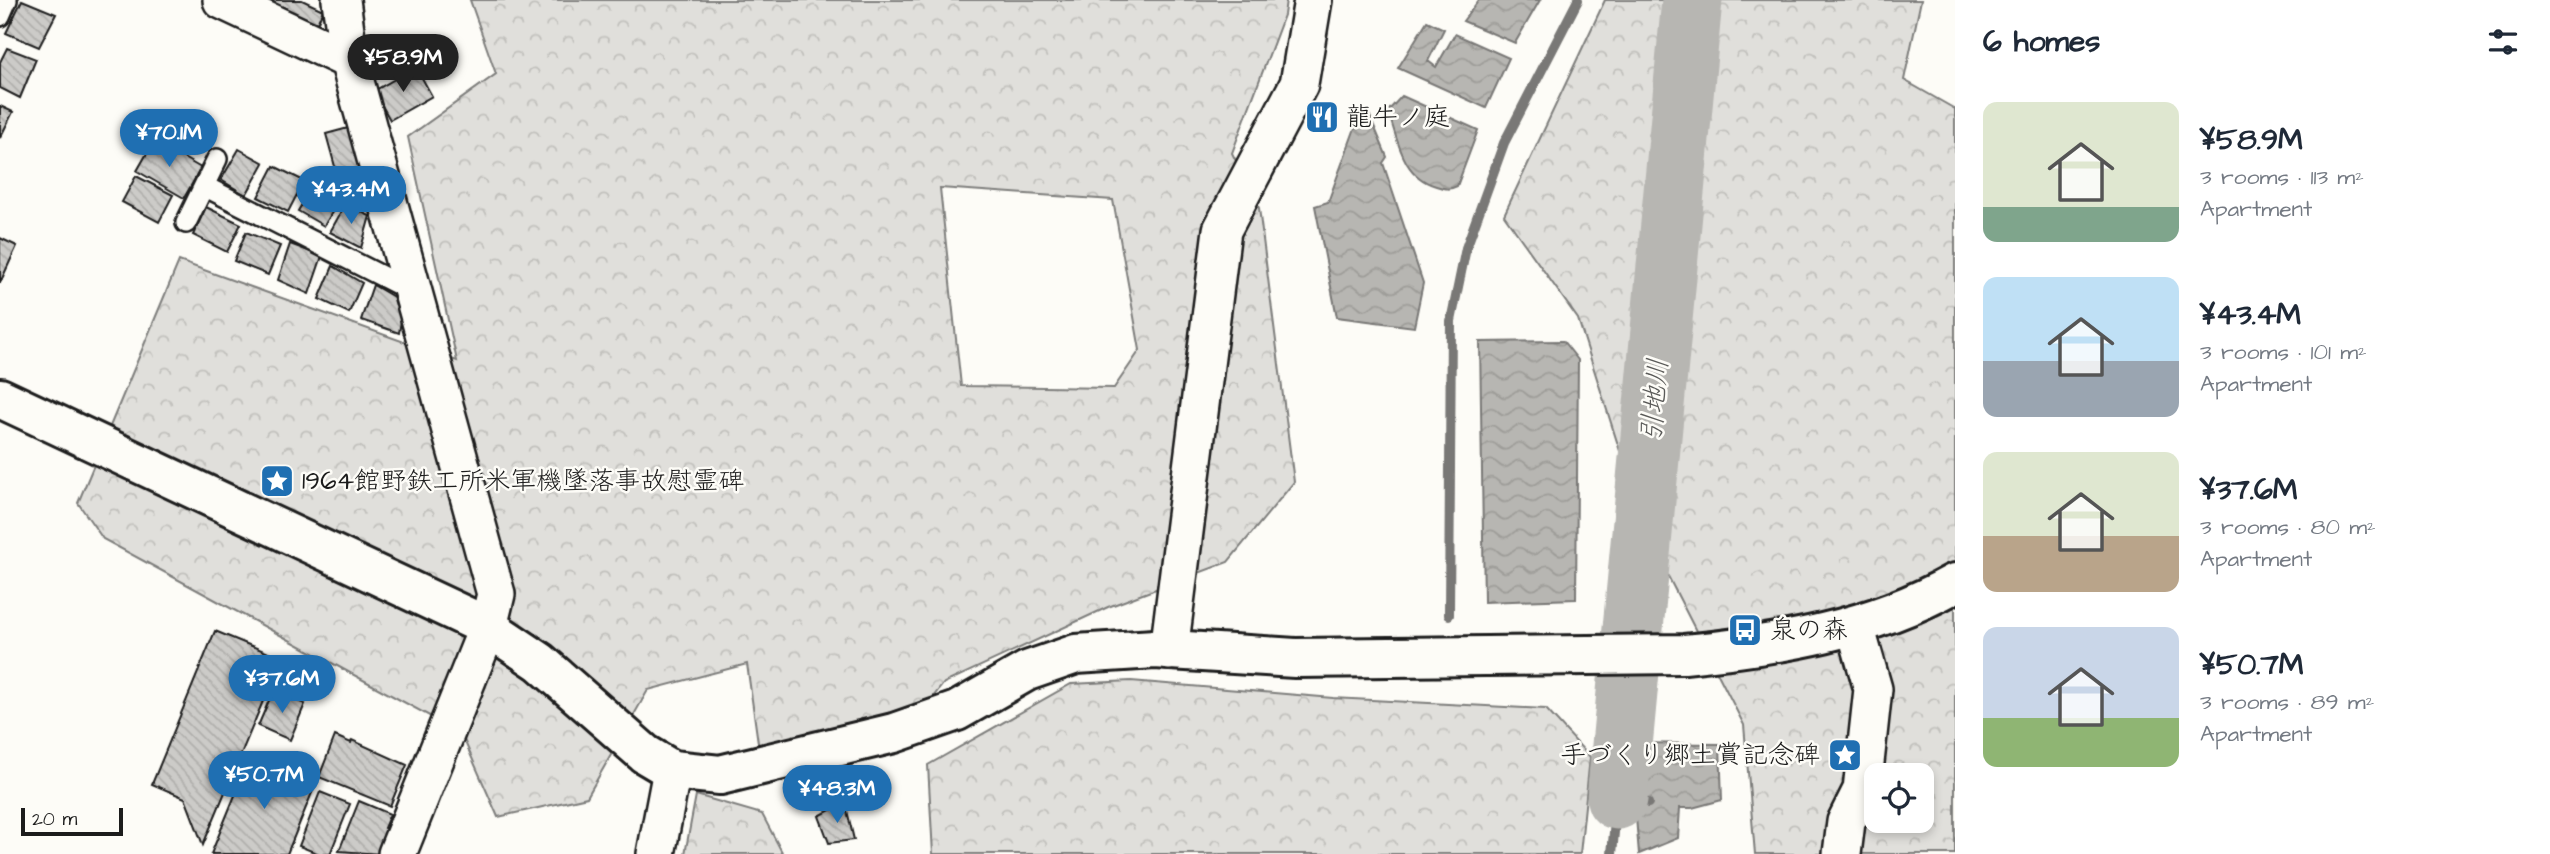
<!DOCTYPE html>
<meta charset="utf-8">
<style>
:root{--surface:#fff;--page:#f2f2f3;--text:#1f2937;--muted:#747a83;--accent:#1f6fb2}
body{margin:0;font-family:"Architects Daughter","Klee One",sans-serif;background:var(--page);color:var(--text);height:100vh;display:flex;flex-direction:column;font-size:26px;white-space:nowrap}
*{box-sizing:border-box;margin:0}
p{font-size:23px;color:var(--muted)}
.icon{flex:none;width:38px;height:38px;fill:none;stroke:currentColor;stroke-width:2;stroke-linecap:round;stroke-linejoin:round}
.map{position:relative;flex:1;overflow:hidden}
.drawer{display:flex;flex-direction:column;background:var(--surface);width:595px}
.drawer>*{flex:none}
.fabs{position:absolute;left:1864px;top:763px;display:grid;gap:14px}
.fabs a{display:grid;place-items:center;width:70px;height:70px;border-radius:14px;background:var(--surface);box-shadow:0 4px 10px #0003;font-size:35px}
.scale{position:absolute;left:21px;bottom:18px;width:102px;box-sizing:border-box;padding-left:7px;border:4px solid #1c1c1c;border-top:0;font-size:19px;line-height:24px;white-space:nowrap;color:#1c1c1c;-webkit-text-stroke:5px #fdfcf7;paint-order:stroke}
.price{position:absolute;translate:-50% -60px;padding:0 16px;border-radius:24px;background:var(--accent);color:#fff;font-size:23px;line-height:46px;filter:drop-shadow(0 2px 4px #0008)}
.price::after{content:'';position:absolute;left:50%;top:42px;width:21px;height:16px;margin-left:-10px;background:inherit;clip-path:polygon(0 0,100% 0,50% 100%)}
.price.active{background:#222;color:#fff}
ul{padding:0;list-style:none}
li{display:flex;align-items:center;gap:21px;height:175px;padding:0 28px}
li span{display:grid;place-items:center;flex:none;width:196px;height:140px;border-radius:14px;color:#555}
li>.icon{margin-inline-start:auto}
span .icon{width:84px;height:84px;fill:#fffc;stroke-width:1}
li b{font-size:30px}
h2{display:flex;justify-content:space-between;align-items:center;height:84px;padding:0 28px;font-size:30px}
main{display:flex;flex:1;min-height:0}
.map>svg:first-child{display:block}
</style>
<main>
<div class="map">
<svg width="1955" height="854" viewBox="0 0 1955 854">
<defs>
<pattern id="forest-crowns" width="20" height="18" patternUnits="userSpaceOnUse" patternTransform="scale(1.75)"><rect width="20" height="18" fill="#e0dfdb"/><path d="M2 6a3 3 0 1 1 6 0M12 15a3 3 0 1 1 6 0" fill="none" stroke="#c0bfbb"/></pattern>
<pattern id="water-waves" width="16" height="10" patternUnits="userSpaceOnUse" patternTransform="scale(1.75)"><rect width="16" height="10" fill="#b7b6b2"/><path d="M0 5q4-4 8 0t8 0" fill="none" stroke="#9d9c98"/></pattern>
<pattern id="building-back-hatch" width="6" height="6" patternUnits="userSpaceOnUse" patternTransform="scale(1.75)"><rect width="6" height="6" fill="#cccbc8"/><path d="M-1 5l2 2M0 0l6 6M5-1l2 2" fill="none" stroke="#afaeab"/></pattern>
</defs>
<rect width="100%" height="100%" fill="#fdfcf7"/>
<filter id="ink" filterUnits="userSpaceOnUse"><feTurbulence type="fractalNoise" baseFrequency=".0143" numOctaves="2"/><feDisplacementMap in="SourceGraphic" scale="14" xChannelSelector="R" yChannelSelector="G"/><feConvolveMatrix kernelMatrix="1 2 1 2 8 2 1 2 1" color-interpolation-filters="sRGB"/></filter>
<g filter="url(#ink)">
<!-- forest -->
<path fill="url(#forest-crowns)" stroke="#7e7e7c" stroke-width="2" fill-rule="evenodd" d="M 470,0 L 1286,0 L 1284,15 L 1232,153 L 1259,208 L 1294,482 L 1228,562 L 1108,607 L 944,683 L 925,707 L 759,750 L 747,664 L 648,690 L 587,797 L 498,817 L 461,733 L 103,539 L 78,503 L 179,261 L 457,361 L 408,137 L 496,74 ZM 940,188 L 1113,200 L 1140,350 L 1114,388 L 961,386 Z
M 1605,0 L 1921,0 L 1904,80 L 1955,109 L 1955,854 L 1755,854 L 1744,725 L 1646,533 L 1578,319 L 1504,215 ZM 1876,775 L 1922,775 L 1922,821 L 1876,821 Z
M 1131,681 L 1333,698 L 1546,709 L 1590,757 L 1580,854 L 933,854 L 928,765 L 1071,684 Z
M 696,795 L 762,814 L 783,854 L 685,854 Z"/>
<!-- water -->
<path fill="url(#water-waves)" stroke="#797876" stroke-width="2" d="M 1479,0 L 1540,0 L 1515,43 L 1463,21 Z
M 1427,21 L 1444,29 L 1428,61 L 1436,67 L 1455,34 L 1509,58 L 1486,108 L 1398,68 Z
M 1402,96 L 1478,130 L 1457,186 C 1449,190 1445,189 1436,186 C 1402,176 1398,141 1388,111 Z
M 1369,114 L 1387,157 L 1383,163 L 1423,283 L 1414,327 L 1337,317 L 1315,206 L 1328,202 L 1359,117 Z
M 1563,341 L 1578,360 L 1576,599 L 1484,602 L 1480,342 Z
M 1630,743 L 1720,744 L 1722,800 L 1692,808 L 1680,808 L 1678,838 L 1639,854 Z"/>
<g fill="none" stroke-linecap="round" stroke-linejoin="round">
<!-- stream -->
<path stroke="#797876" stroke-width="10" d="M 1449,615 L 1451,321 L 1466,248 L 1504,143 L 1578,0
M 1612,854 L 1617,799 L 1648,803"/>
<!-- river -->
<path stroke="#b7b6b2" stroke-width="61" d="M 1617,799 L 1692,0"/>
</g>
<!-- building -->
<path fill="url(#building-back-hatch)" stroke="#1c1c1c" stroke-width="2" d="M 22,0 L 56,14 L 39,47 L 6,33 Z
M 258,0 L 302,0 L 323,10 L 312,35 Z
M 7,48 L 36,59 L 20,98 L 0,88 L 0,62 Z
M 416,67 L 432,96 L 390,120 L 374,91 Z
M 0,106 L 13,112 L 0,138 Z
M 169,116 L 204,134 L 194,155 L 158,137 Z
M 352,127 L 366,174 L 339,181 L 326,134 Z
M 154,141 L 201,168 L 184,198 L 137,171 Z
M 239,149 L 264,163 L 246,195 L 221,180 Z
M 274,166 L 304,181 L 288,212 L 258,197 Z
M 136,176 L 173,195 L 159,222 L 122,202 Z
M 315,182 L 341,197 L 324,226 L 298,211 Z
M 345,205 L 370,216 L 361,248 L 330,232 Z
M 206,207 L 241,224 L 227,252 L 193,235 Z
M 246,232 L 280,246 L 268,275 L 234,261 Z
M 0,238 L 17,246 L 0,283 Z
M 290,244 L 322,256 L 309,294 L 278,280 Z
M 333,266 L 362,283 L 349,313 L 319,299 Z
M 373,285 L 404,303 L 399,333 L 361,320 Z
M 215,631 L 281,658 L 203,845 L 185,798 L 152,784 Z
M 273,691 L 305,704 L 290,740 L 258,726 Z
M 335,736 L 351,743 L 352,740 L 407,765 L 390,806 L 319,777 Z
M 251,756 L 316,783 L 287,854 L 211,854 Z
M 320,792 L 350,804 L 330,854 L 319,854 L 299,846 Z
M 359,801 L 390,814 L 384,828 L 389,830 L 380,854 L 339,851 Z
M 845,802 L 854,840 L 829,843 L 819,816 Z"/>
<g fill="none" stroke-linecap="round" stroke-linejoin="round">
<!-- service casing -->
<g stroke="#1c1c1c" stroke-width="24">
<path id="service" d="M 0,16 L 7,0
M 204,186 L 413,292
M 186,223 L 217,159"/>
</g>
<!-- minor casing -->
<g stroke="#1c1c1c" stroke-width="42">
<path id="minor" d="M 222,0 L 349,60
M 341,0 L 349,60 L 496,594 L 488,627 L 397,854
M 1169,651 L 1222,230 L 1299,84 L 1313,0
M 656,854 L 672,770
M 1842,854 L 1846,822 L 1862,790 L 1873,689 L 1855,626"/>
</g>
<!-- tertiary casing -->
<g stroke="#1c1c1c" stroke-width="44">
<path id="tertiary" d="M 0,398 L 488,627 L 540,662 L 645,754 L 672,770 L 720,775 L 894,733 L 957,711 L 1027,671 L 1076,654 L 1155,649 L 1295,658 L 1684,654 C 1780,645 1871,630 1955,583"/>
</g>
<!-- service -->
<use href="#service" stroke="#fdfcf7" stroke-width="19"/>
<!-- minor -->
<use href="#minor" stroke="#fdfcf7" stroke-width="37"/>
<!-- tertiary -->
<use href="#tertiary" stroke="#fdfcf7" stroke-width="38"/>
</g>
</g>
<!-- icons -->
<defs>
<g id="restaurant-square" transform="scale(1.75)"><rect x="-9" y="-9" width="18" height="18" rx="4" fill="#1f6fb2" stroke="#fdfcf7"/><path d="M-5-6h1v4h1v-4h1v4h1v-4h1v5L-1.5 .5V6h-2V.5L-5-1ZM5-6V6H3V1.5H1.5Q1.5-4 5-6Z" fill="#fff"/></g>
<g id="sight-square" transform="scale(1.75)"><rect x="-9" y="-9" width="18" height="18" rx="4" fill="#1f6fb2" stroke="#fdfcf7"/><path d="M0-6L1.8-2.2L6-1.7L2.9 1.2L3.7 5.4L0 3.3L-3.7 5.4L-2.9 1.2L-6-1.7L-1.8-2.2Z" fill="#fff"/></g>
<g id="bus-square" transform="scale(1.75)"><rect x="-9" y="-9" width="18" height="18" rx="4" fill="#1f6fb2" stroke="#fdfcf7"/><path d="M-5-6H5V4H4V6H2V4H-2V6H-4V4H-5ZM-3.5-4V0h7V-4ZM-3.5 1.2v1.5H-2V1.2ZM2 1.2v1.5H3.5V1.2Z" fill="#fff"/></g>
</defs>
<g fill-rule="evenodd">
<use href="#restaurant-square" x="1322" y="117"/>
<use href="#sight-square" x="277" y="481"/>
<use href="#bus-square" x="1745" y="630"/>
<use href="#sight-square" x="1845" y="755"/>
</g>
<g text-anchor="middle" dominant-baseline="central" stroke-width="5" stroke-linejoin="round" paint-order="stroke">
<!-- poi labels -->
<g font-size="26" fill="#1c1c1c" stroke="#fdfcf7" text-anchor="start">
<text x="1346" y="117">龍牛ノ庭</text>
<text x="302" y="481">1964館野鉄工所米軍機墜落事故慰霊碑</text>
<text x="1770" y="630">泉の森</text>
<text x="1820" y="755" text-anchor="end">手づくり郷土賞記念碑</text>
</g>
<!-- water labels -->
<g font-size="28" font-style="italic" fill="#5a5a58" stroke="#fdfcf7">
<text transform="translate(1655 400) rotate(-85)">引地川</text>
</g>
</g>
</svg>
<div class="fabs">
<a><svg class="icon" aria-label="locate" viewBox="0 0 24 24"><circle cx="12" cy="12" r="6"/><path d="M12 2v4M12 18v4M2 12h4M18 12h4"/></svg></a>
</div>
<div class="scale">20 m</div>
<b class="price active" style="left:403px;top:94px">¥58.9M</b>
<b class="price" style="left:169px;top:169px">¥70.1M</b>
<b class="price" style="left:351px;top:226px">¥43.4M</b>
<b class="price" style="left:282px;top:715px">¥37.6M</b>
<b class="price" style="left:264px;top:811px">¥50.7M</b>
<b class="price" style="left:837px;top:825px">¥48.3M</b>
</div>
<section class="drawer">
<h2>6 homes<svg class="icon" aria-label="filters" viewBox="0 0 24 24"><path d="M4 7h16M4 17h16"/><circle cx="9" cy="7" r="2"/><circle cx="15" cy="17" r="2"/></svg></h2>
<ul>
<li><span style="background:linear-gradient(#dfe7d0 75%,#7fa58c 0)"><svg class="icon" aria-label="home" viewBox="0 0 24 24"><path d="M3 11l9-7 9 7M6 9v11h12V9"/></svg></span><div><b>¥58.9M</b><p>3 rooms · 113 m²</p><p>Apartment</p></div></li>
<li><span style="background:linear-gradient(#bfe0f5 60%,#9aa5b1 0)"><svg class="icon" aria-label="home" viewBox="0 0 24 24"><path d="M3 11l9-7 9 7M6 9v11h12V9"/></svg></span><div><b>¥43.4M</b><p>3 rooms · 101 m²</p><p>Apartment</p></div></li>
<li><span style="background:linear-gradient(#dfe7d0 60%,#b9a48a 0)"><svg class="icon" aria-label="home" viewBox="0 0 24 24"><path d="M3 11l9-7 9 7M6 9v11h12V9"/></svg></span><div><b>¥37.6M</b><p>3 rooms · 80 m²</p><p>Apartment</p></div></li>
<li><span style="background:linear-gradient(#c9d6e8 65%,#8fb573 0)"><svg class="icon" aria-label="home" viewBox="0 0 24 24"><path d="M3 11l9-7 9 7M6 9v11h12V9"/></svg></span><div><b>¥50.7M</b><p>3 rooms · 89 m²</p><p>Apartment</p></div></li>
</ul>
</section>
</main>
